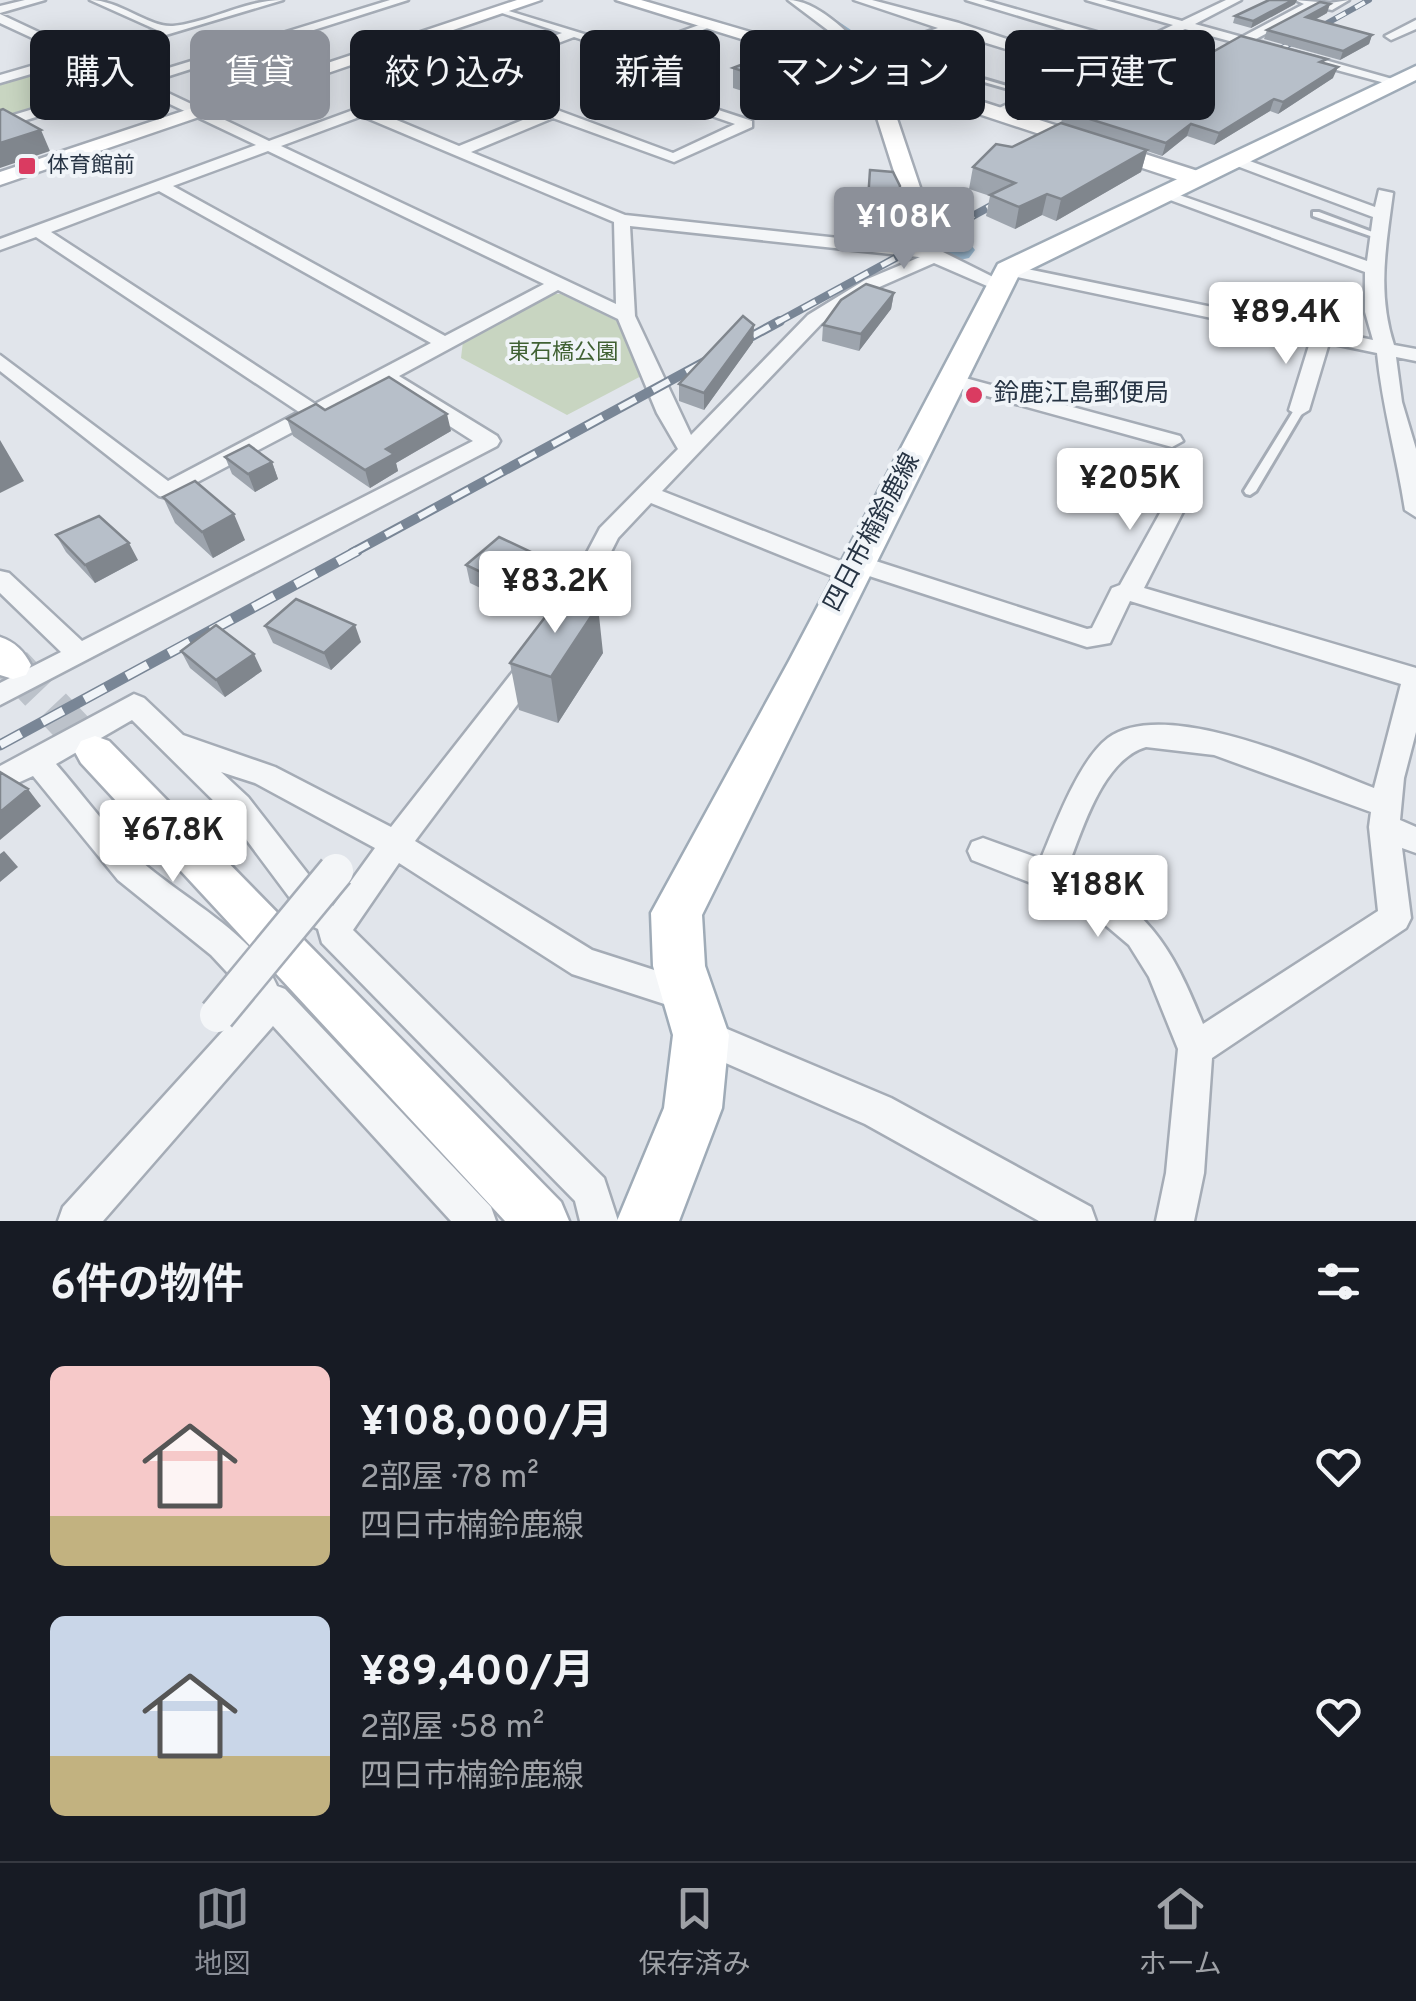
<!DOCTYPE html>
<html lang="ja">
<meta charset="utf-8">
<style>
:root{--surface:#171b24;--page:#242831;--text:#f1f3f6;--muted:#9ea1a6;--line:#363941;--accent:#8c9099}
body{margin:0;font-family:Overpass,"Noto Sans JP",sans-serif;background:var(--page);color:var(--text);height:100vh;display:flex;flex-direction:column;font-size:38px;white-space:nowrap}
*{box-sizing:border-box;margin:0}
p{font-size:32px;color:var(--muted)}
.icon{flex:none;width:55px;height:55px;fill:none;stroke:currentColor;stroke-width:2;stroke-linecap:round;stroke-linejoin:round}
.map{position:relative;height:1221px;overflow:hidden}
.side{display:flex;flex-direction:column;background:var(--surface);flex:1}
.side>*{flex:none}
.banner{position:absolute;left:30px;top:30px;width:1358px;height:90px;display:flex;gap:20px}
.price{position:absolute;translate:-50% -85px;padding:0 22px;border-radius:10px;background:#fff;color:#222;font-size:32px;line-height:65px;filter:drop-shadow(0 2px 5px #0008)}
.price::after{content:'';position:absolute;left:50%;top:60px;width:30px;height:22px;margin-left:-15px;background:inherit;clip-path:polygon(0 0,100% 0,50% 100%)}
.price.selected{background:var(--accent);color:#fff}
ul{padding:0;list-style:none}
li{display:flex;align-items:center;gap:30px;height:250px;padding:0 50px}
li span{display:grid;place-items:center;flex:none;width:280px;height:200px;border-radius:15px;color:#555}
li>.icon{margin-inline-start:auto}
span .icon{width:120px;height:120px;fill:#fffc;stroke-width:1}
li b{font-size:42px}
h2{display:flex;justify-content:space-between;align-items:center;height:120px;padding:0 50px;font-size:42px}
.tag{padding:0 35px;border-radius:15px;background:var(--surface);box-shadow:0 5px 25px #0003;font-size:35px;line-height:90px}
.tag.selected{background:var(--accent);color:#fff}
.menu{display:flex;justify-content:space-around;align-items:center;height:140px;border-top:2px solid var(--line);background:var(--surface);font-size:28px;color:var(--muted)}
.menu a{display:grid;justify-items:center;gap:5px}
.menu .selected{color:var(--accent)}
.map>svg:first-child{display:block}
</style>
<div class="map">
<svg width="1416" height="1221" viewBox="0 0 1416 1221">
<rect width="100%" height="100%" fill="#e1e5eb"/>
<!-- green -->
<path fill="#c8d5c1" d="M 72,61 L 124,82 L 0,121 L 0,82 Z
M 550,294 L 561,294 L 625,325 L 645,374 L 567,415 L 461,358 L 463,341 Z"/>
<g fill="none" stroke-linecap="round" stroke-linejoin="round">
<!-- stream -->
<path stroke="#99b7ce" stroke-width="5" d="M 829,18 L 851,33 L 882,70"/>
<!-- river -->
<path fill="#99b7ce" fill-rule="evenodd" d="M 942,233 L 969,242 L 975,250 L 969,258 C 952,262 934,259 923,244 L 929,236 Z"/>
<!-- secondary-tunnel -->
<path stroke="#bcc2ca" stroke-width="38" stroke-dasharray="38 19" stroke-linecap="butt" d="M 13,665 L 95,752"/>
<!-- lane casing -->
<g stroke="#a5acb6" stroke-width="6">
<path id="lane" d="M 1142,42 L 1199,58 L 1200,59 L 1197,61 L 1140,45 Z
M 883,51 L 887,51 L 1038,95 L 1033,96 L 883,53 Z
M 1313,212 L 1319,212 L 1383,236 L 1376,238 L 1313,216 Z
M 1299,407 L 1304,410 L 1256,491 L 1250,495 L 1246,494 L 1244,491 L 1294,410 Z"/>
</g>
<!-- street casing -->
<g stroke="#a5acb6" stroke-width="5">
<path id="street" d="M 25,0 L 45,0 L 0,13 L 0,6 Z
M 90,0 C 119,0 150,28 173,26 C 211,22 244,0 283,0 L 92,57 L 136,78 L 390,0 L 408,0 L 147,83 L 269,141 L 562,33 L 499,12 L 499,8 L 633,49 L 710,21 L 710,27 L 617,64 L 611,60 L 622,53 L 574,37 L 468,77 L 673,153 L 735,124 L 587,73 L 587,67 L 752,121 L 752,127 L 674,162 L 553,118 L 471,152 L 625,215 L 922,247 L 943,252 L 1009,285 L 1000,290 L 994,289 L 934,263 L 877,288 L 822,323 L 662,491 L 845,563 L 857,555 L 1087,629 L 1092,628 L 1112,588 L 1120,585 L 1170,495 L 1178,493 L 1189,500 L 1144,588 L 1416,668 L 1416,732 L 1404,778 L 1400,820 L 1416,827 L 1416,853 L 1402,848 L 1411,918 L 1406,928 L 1212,1058 L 1204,1173 L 1194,1221 L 1156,1221 L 1166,1173 L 1178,1049 L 1149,977 L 1129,945 L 1090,912 L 1044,888 L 972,860 L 968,851 L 972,842 L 983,838 L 1041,859 C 1055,825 1079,760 1108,738 C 1165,696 1315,765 1374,788 L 1401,684 L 1130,601 L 1110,643 L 1087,647 L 863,574 L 860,580 L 842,580 L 651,503 L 618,538 L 568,637 L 550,637 L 546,630 L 600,528 L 678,449 L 657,413 L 618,319 L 558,290 L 399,376 L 497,436 L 500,441 L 497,446 L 0,705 L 0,683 L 61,652 L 0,593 L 0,571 L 9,573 L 82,641 L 473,441 L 384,384 L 167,498 L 159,496 L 0,371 L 0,355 L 168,481 L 299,412 L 36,237 L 0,250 L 0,239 L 256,145 L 134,87 L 0,128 L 0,119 L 123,82 L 79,60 L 0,83 L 0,75 L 69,55 L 0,23 L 0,14 L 81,52 L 157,30 ZM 456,81 L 540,113 L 459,146 L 375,111 ZM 362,116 L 614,222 L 616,304 L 281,146 ZM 268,151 L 544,284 L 445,336 L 173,186 ZM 159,191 L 431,343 L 315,404 L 51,232 ZM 630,226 L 919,257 L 920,257 L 865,280 L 808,315 L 691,435 L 635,316 ZM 1146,747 L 1214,755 L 1371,812 L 1369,827 L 1378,911 L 1203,1024 C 1171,944 1147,906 1067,869 C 1082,831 1102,760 1146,747 Z
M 788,0 C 815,0 850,32 865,53 L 938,28 L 854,0 L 872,0 L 959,23 L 1088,66 L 1125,48 L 966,0 L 984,0 L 1135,43 L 1173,25 L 1086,0 L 1105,0 L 1182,21 L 1226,0 L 1241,0 L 1195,24 L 1242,37 L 1304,4 L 1295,0 L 1330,3 L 1349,0 L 1332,10 L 1316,7 L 1254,40 L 1403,82 L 1396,86 L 1185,29 L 1000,117 L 995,116 L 995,110 L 1077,71 L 951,32 L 870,60 L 876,70 L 870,74 L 845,43 Z
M 1416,20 L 1416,29 L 1391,40 L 1385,36 Z
M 1229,157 L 1239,157 L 1375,207 L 1379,190 L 1393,193 C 1386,246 1377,293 1394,345 L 1416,349 L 1416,361 L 1396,357 L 1402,402 L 1416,449 L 1416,517 L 1405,510 C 1397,457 1382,406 1377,353 L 1329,343 L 1309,410 L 1299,416 L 1289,410 L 1311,339 L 1008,275 L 999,270 L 1008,265 L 1373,340 L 1365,312 L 1365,272 L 1154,194 L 1168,191 L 1367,261 L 1373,217 L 1229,163 Z
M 954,375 L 1180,436 L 1183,441 L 1172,447 L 947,385 L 944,381 Z
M 535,652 L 544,655 L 548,662 L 544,669 L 415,841 L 592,950 L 704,986 L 709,997 L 704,1008 L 692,1013 L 572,974 L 399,863 L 353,930 L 604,1178 L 618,1221 L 580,1221 L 575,1201 L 322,943 L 318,929 L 310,925 L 228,815 L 132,720 L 56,764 C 84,796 111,834 142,862 C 183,898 256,936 277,986 L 285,989 L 491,1207 L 496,1221 L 451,1221 L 273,1026 L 103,1221 L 58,1221 L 63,1207 L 252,999 L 211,955 L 118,880 L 33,776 L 0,791 L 0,766 L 134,694 L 144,698 L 183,735 L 275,767 L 391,827 L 526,655 ZM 221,772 L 255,783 L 375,848 L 333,906 L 248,797 Z
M 701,1018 L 891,1098 L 1091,1207 L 1096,1221 L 1039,1221 L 865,1124 L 689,1047 L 684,1035 L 689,1023 Z"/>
</g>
<!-- secondary casing -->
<g stroke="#a5acb6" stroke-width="5">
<path id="secondary" d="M 517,0 L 541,0 L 0,185 L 0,172 Z
M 616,0 L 641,0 L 921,82 L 1204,173 L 1207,178 L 1204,183 L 1188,183 L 885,83 L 933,226 L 921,233 L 913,231 L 864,77 Z
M 0,637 C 15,642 24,651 31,665 L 26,675 L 13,679 L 0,675 Z
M 95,736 L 109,741 L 561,1202 L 569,1221 L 505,1221 L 81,763 L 75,752 L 81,741 Z"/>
</g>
<!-- primary casing -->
<g stroke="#9fabb7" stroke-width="5">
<path id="primary" d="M 1416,66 L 1416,80 L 1019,275 L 702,915 L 705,966 L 729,1035 L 722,1108 L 679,1221 L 617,1221 L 664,1108 L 673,1035 L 653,966 L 651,913 L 789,661 L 998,264 Z"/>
</g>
<!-- lane -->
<use href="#lane" fill="#f4f6f8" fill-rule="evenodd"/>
<!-- street -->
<use href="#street" fill="#f4f6f8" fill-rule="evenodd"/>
<!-- secondary -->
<use href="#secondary" fill="#fff" fill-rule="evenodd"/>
<!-- primary -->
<use href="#primary" fill="#fff" fill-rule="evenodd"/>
<!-- rail-far3 casing -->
<g stroke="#798696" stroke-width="6">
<path id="rail-far3" d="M 1259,61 L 1369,0"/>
</g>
<!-- rail-far2 casing -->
<g stroke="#798696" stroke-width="8">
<path id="rail-far2" d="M 776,323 L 1013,194"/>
</g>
<!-- rail-far1 casing -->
<g stroke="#798696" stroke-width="10">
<path id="rail-far1" d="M 352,553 L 780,321"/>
</g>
<!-- rail casing -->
<g stroke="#798696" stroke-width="11">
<path id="rail" d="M 0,745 L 357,551"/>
</g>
<!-- rail-far3 -->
<use href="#rail-far3" stroke="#f0f4f8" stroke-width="4" stroke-dasharray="11" stroke-linecap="butt"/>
<!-- rail-far2 -->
<use href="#rail-far2" stroke="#f0f4f8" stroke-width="5" stroke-dasharray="15" stroke-linecap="butt"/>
<!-- rail-far1 -->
<use href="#rail-far1" stroke="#f0f4f8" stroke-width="6" stroke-dasharray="19" stroke-linecap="butt"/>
<!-- rail -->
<use href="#rail" stroke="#f0f4f8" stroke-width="8" stroke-dasharray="24" stroke-linecap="butt"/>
<!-- street-bridge casing -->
<g stroke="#a5acb6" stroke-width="39" stroke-linecap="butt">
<path id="street-bridge" d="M 217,1015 L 336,871"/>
</g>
<!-- street-bridge -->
<use href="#street-bridge" stroke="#f4f6f8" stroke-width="34"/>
</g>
<!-- wall -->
<path fill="#9da4ad" d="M 1295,4 L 1251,28 L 1233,23 L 1235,16 Z
M 1327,13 L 1315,20 L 1372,35 L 1369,44 L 1340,60 L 1264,39 L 1267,30 Z
M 1167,62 L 1325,64 L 1333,78 L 1278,114 L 1270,111 L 1214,145 L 1187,136 L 1162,156 L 1147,151 L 1141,172 L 1056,221 L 1042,215 L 1015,229 L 986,216 L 990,196 L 969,189 L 973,167 L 1061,123 L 1064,111 Z
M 733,68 L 863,93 L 819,116 L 733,88 Z
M 870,170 L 900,186 L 896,218 L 872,217 L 872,213 L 867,212 Z
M 894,293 L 891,309 L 859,351 L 822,341 L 823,325 Z
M 754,325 L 753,342 L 704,410 L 679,401 L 679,384 Z
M 325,410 L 451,431 L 396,463 L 398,471 L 370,488 L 293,436 L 287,419 Z
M 225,457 L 272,462 L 278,479 L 255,492 L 232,474 Z
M 163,497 L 245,540 L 213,558 L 175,523 Z
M 56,535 L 138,560 L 95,583 L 66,552 Z
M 466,565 L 565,584 L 534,614 L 470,583 Z
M 265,626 L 361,642 L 331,670 L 273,643 Z
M 181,651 L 262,671 L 225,697 L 190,668 Z
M 603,653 L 558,723 L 519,710 L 510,663 Z"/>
<!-- shaded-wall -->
<path fill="#80868d" d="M 1293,0 L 1297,0 L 1295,4 L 1251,28 L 1253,21 Z
M 1330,4 L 1327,13 L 1303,26 L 1306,17 Z
M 1372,35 L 1369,44 L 1340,60 L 1343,51 Z
M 1338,67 L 1333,78 L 1278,114 L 1283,102 Z
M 865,73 L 863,93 L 819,116 L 820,96 Z
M 1274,99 L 1270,111 L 1214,145 L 1219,133 Z
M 1191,124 L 1187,136 L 1162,156 L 1166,143 Z
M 41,130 L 50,151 L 0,168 L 0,143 Z
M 1147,150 L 1141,172 L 1056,221 L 1061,199 Z
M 1047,194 L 1042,215 L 1015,229 L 1019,207 Z
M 894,293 L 891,309 L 859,351 L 861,334 Z
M 754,325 L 753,342 L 704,410 L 704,393 Z
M 447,414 L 451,431 L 396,463 L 398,471 L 370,488 L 365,470 L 386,449 Z
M 0,440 L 24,481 L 0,493 Z
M 272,462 L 278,479 L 255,492 L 248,474 Z
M 234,514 L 245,540 L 213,558 L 202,532 Z
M 129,543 L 138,560 L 95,583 L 85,565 Z
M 563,567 L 565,584 L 534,614 L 531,596 Z
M 598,606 L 603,653 L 558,723 L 551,677 Z
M 355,625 L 361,642 L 331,670 L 324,653 Z
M 254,654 L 262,671 L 225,697 L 216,680 Z
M 28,789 L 41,806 L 0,840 L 0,812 Z
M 4,851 L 18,867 L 0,882 L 0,854 Z"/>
<!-- building -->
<path fill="#b7bfc9" stroke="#80868d" stroke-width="2.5" d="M 1269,0 L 1293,0 L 1253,21 L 1235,16 Z
M 1320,2 L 1330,4 L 1306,17 L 1372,35 L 1343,51 L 1267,30 Z
M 1241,36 L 1327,59 L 1320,62 L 1338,67 L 1283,102 L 1274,99 L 1219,133 L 1191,124 L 1166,143 L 1064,111 L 1090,83 L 1147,56 L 1167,62 L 1185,53 L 1209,54 Z
M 779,50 L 865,73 L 820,96 L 733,68 Z
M 3,109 L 41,130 L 0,143 L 0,110 Z
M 1061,123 L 1147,150 L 1061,199 L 1047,194 L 1019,207 L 990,195 L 1015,183 L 973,167 L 996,144 L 1012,147 Z
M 870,170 L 893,172 L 900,186 L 898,206 L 873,205 L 873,201 L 868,200 Z
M 866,284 L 894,293 L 861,334 L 823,325 L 841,300 Z
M 743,316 L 754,325 L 704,393 L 679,384 Z
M 389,377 L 447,414 L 386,449 L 394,454 L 365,470 L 287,419 L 316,404 L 325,410 Z
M 249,445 L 272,462 L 248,474 L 225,457 Z
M 195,481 L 234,514 L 202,532 L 163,497 Z
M 99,516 L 129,543 L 85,565 L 56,535 Z
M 499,537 L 563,567 L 531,596 L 466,565 Z
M 562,595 L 598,606 L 551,677 L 510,663 Z
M 296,599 L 355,625 L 324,653 L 265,626 Z
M 216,625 L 254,654 L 216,680 L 181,651 Z
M 0,772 L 28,789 L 0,812 Z"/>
<!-- markers -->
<g fill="#da3b61" stroke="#f0f4f8" stroke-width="4">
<rect x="17" y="156" width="20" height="20" rx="5"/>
<circle cx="974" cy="395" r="10"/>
</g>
<g text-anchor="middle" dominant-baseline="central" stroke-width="8" stroke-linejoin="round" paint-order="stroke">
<!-- far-poi labels -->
<g font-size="22" fill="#273444" stroke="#f0f4f8" text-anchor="start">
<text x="47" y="166">体育館前</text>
</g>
<!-- far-park labels -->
<g font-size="22" fill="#406133" stroke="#f0f4f8">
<text x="563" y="353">東石橋公園</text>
</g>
<!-- poi labels -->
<g font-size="25" fill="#273444" stroke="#f0f4f8" text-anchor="start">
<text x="994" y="395">鈴鹿江島郵便局</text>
</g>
<!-- street labels -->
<g font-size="25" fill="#273444" stroke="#f0f4f8">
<text transform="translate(873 533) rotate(-62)">四日市楠鈴鹿線</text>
</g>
</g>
</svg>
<b class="price selected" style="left:904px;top:272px">¥108K</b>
<b class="price" style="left:1286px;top:367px">¥89.4K</b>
<b class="price" style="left:1130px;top:533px">¥205K</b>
<b class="price" style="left:555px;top:636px">¥83.2K</b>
<b class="price" style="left:173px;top:885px">¥67.8K</b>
<b class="price" style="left:1098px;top:940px">¥188K</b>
<div class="banner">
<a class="tag">購入</a>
<a class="tag selected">賃貸</a>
<a class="tag">絞り込み</a>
<a class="tag">新着</a>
<a class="tag">マンション</a>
<a class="tag">一戸建て</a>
</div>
</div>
<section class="side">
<h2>6件の物件<svg class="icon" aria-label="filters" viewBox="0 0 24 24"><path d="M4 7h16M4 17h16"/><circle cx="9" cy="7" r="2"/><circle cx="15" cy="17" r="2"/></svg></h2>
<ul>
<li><span style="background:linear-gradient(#f6c9c9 75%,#c2b280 0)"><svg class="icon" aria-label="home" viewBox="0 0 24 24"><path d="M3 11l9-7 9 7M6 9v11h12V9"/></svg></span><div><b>¥108,000/月</b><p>2部屋 · 78 m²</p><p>四日市楠鈴鹿線</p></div><svg class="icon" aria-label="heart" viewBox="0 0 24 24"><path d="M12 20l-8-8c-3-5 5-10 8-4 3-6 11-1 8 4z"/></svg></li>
<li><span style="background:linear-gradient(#c9d6e8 70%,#c2b280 0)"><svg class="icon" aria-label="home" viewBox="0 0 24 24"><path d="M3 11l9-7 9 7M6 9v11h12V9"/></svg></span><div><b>¥89,400/月</b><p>2部屋 · 58 m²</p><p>四日市楠鈴鹿線</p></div><svg class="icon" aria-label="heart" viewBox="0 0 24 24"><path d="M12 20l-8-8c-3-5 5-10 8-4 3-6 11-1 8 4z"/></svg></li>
</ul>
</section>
<nav class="menu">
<a class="selected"><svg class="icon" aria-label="map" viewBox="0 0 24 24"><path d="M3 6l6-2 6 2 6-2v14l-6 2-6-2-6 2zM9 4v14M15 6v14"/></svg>地図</a>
<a><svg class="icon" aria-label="saved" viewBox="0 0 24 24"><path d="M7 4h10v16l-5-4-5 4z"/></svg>保存済み</a>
<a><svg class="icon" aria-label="home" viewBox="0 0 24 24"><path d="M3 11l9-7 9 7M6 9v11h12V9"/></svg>ホーム</a>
</nav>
